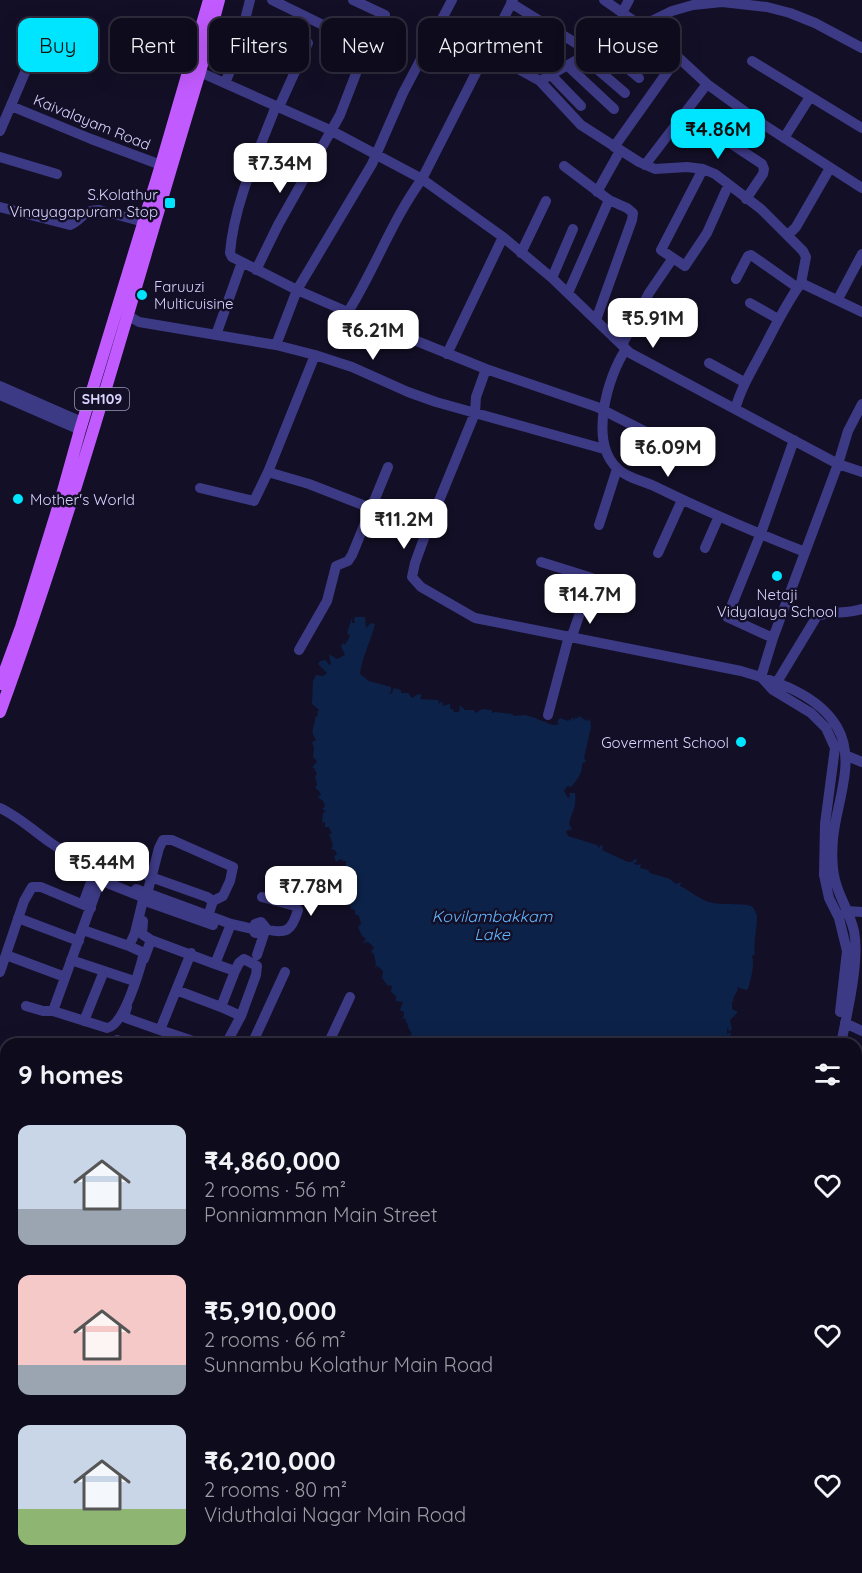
<!DOCTYPE html>
<meta charset="utf-8">
<style>
:root{--surface:#0e0b1c;--page:#1c1929;--text:#f1f3f6;--muted:#9b9ba3;--line:#2e2b3b;--accent:#00e5ff}
body{margin:0;font-family:Quicksand,sans-serif;background:var(--page);color:var(--text);height:100vh;display:flex;flex-direction:column;font-size:22px;white-space:nowrap}
*{box-sizing:border-box;margin:0}
p{font-size:20px;color:var(--muted)}
.icon{flex:none;width:33px;height:33px;fill:none;stroke:currentColor;stroke-width:2;stroke-linecap:round;stroke-linejoin:round}
.map{position:relative;flex:1;overflow:hidden}
.sheet{position:absolute;left:0px;top:1038px;width:862px;height:536px;display:flex;flex-direction:column;background:var(--surface);border-radius:18px 18px 0 0;box-shadow:0 6px 24px #0002,0 0 0 2px var(--line)}
.sheet>*{flex:none}
.top-card{position:absolute;left:18px;top:18px;width:826px;height:54px;display:flex;gap:12px}
.price{position:absolute;translate:-50% -51px;padding:0 14px;border-radius:12px;background:#fff;color:#222;font-size:20px;line-height:39px;filter:drop-shadow(0 2px 3px #0008)}
.price::after{content:'';position:absolute;left:50%;top:36px;width:18px;height:14px;margin-left:-9px;background:inherit;clip-path:polygon(0 0,100% 0,50% 100%)}
.price.selected{background:var(--accent);color:#111}
ul{padding:0;list-style:none}
li{display:flex;align-items:center;gap:18px;height:150px;padding:0 18px}
li span{display:grid;place-items:center;flex:none;width:168px;height:120px;border-radius:12px;color:#555}
li>.icon{margin-inline-start:auto}
span .icon{width:72px;height:72px;fill:#fffc;stroke-width:1}
li b{font-size:26px}
h2{display:flex;justify-content:space-between;align-items:center;height:72px;padding:0 18px;font-size:26px}
.tag{padding:0 21px;border-radius:12px;background:var(--surface);box-shadow:0 6px 24px #0002,0 0 0 2px var(--line);font-size:21px;line-height:54px}
.tag.selected{background:var(--accent);color:#111}
.map>svg:first-child{display:block}
</style>
<div class="map">
<svg width="862" height="1573" viewBox="0 0 862 1573">
<rect width="100%" height="100%" fill="#130f26"/>
<!-- water -->
<path fill="#0c2248" d="M 356,617 L 365,617 L 366,628 L 371,623 L 375,624 C 370,644 363,654 360,674 L 369,681 L 391,687 L 391,692 L 387,694 L 392,693 L 394,688 L 401,690 L 401,693 L 408,693 L 412,698 L 418,694 L 422,695 L 420,699 L 439,700 L 438,704 L 443,701 L 442,706 L 450,704 L 450,709 L 453,709 L 454,712 L 459,712 L 460,705 L 465,710 L 474,710 L 476,713 L 482,709 L 492,710 L 492,713 L 495,712 L 512,714 L 514,716 C 517,716 521,715 524,715 C 532,716 544,722 553,725 L 559,724 L 557,722 L 560,718 L 568,721 L 574,717 L 573,721 L 576,717 L 577,719 L 579,716 L 587,721 L 590,719 L 591,727 L 584,758 L 586,761 L 582,764 C 583,772 577,781 571,787 L 567,786 L 564,791 L 568,798 L 570,797 L 569,793 L 575,793 C 577,807 572,811 569,824 L 572,829 L 566,831 L 568,836 L 597,845 L 599,849 L 600,845 L 603,846 L 602,850 L 628,862 L 632,862 L 636,858 L 637,862 L 633,863 L 637,865 L 641,864 L 640,868 L 648,870 L 650,873 L 670,879 L 676,884 L 681,882 L 680,886 C 691,891 701,901 713,903 C 723,905 744,903 751,906 C 754,907 757,914 757,918 C 757,929 753,942 755,954 L 752,956 C 755,966 751,978 748,989 L 746,990 L 737,987 L 738,990 L 733,998 L 734,1001 L 732,1001 L 732,1009 L 738,1012 L 730,1020 L 732,1029 L 729,1032 L 728,1028 L 727,1029 L 727,1034 L 731,1032 L 730,1037 L 727,1038 L 729,1044 L 418,1044 L 415,1036 L 409,1036 L 412,1034 L 409,1029 L 405,1018 L 401,1019 L 404,1016 L 404,1012 L 400,1010 L 403,1002 L 396,1001 L 396,996 L 391,992 L 392,986 L 387,985 L 382,978 L 383,971 L 378,966 L 374,967 L 376,965 L 374,954 L 371,952 L 374,947 L 368,942 L 363,943 L 366,939 L 362,936 L 358,927 L 361,924 L 359,916 L 355,914 L 355,910 L 351,909 L 349,898 L 342,894 L 337,879 L 341,876 L 339,871 L 346,872 L 347,876 L 351,873 L 349,869 L 346,868 L 346,861 L 343,861 L 341,859 L 336,862 L 334,856 L 337,854 L 335,850 L 331,849 L 333,845 L 329,834 L 332,834 L 329,827 L 325,827 L 325,822 L 322,823 L 323,813 L 326,811 L 322,809 L 325,806 L 323,801 L 319,798 L 318,796 L 321,795 L 319,791 L 315,788 L 317,785 L 315,776 L 317,774 L 314,768 L 312,768 L 317,761 L 313,757 L 314,748 L 312,742 L 316,740 C 309,729 315,729 315,717 L 318,716 L 317,712 L 319,710 L 312,704 L 313,681 L 316,675 L 323,676 L 327,673 L 318,664 L 320,661 L 326,660 L 328,664 L 331,665 L 329,654 L 337,659 L 345,655 L 341,646 L 343,643 L 345,645 L 350,636 L 347,633 L 352,618 L 352,623 L 355,623 L 354,618 Z"/>
<g fill="none" stroke-linecap="round" stroke-linejoin="round">
<!-- stream -->
<path stroke="#0c2248" stroke-width="2" d="M 0,1507 L 6,1531
M 6,1573 L 6,1568"/>
<!-- minor -->
<path stroke="#3d3a85" stroke-width="10" d="M 272,0 L 378,52
M 353,0 L 385,15
M 513,0 L 422,179 L 503,237 L 552,278 L 630,353 L 838,464 L 773,638 L 761,677
M 604,0 L 654,35 L 707,84 L 758,121 L 862,188
M 511,3 L 590,52
M 622,13 L 629,0
M 622,36 L 643,54
M 601,46 L 639,78
M 486,51 L 540,81 L 581,125 L 639,162 L 655,169 L 687,167 L 703,169 L 715,174 L 761,209 L 803,251 L 806,257 L 801,283 L 862,312
M 583,57 L 625,93
M 752,61 L 862,128
M 568,66 L 614,109
M 193,69 L 330,130 L 422,179 C 392,220 375,269 348,312
M 551,75 L 581,106
M 540,81 L 601,46 L 672,11 L 693,5 L 722,2 L 767,7 L 790,13 L 815,23 L 862,48
M 225,83 L 235,59 L 250,0
M 11,106 L 91,139 L 161,165
M 276,106 C 258,153 234,203 230,253 L 232,257 L 297,290 L 387,329 L 486,369 L 597,407 L 654,436
M 279,107 L 308,43
M 706,127 L 762,164 L 764,169 L 763,174 L 746,199
M 0,131 L 38,42 L 65,38
M 784,138 L 810,97
M 614,147 L 678,57
M 0,157 L 57,174
M 645,165 L 707,84
M 564,166 L 609,200 L 568,293
M 703,169 L 661,250 L 685,266 L 707,233 L 728,186
M 597,192 L 620,151
M 0,207 L 70,225 C 83,220 82,210 99,210 L 144,222
M 789,234 L 796,227 L 830,168
M 521,253 L 546,201
M 256,270 L 278,225 L 340,115 L 362,58
M 552,278 L 573,229
M 736,279 L 748,256 L 751,255 L 798,288
M 838,299 L 862,254
M 750,303 L 778,319
M 127,315 L 139,322 L 276,345 L 315,355 L 352,367 L 408,392 L 436,402 L 604,449
M 596,320 L 632,220 L 633,213 L 627,208 L 609,200
M 216,335 L 242,262
M 276,345 L 297,290 L 372,164 L 403,93 L 452,0
M 622,345 L 649,293 L 673,258
M 626,349 C 607,377 589,442 617,468 C 625,477 643,481 654,486 C 703,510 754,532 805,552
M 447,354 L 503,237
M 709,363 L 744,382
M 486,369 L 476,397 L 475,413 L 427,530 L 415,563 L 412,577 L 421,587 L 475,618 L 741,671 C 775,681 818,694 837,727 C 857,761 836,803 833,839 C 832,851 832,868 835,880 C 839,897 850,913 854,931 C 860,961 847,1013 841,1044
M 0,386 L 82,422
M 0,395 L 80,430
M 862,404 L 848,431 L 838,464 L 862,472
M 735,409 C 742,386 750,374 761,353 C 774,329 785,305 801,283
M 268,472 L 309,484 L 427,530
M 200,488 L 254,501 L 268,472 L 315,355
M 599,525 L 617,469
M 705,548 L 719,516
M 658,553 L 682,500
M 541,562 L 592,578 L 572,636
M 773,638 L 727,617 L 761,533 L 794,440
M 299,650 L 327,601 L 336,566 L 348,561 L 352,555 L 388,467
M 761,677 L 773,690 L 811,713 L 826,728 L 835,748 L 825,824 L 824,875 L 829,898 L 839,918 L 847,951 L 840,1012
M 777,682 L 817,616 C 831,611 847,614 862,609
M 548,715 L 569,636
M 847,756 L 862,762
M 0,808 C 19,817 34,831 51,843 C 71,857 92,869 114,879
M 148,876 L 207,897 L 213,901 L 208,916
M 136,889 L 231,924 L 253,929
M 147,894 L 159,848 L 163,840 L 172,840 L 233,867 L 230,881 L 223,896 L 213,901
M 262,897 L 295,906 L 298,910 C 292,930 287,935 265,929
M 148,902 L 213,925
M 83,904 L 95,871
M 844,913 L 848,911 L 862,912
M 18,918 L 79,941
M 143,921 L 142,934 L 151,940 L 144,959
M 83,930 L 129,946
M 151,940 L 215,964
M 6,955 L 65,977
M 257,955 L 266,928 L 261,922 L 255,924 L 253,929 L 255,933 L 263,933
M 71,960 L 134,981
M 0,972 L 24,901 L 32,887 L 41,887 L 91,908
M 176,990 L 221,1007 L 235,971 L 215,964 L 231,924
M 26,1006 L 43,1011 L 53,1011 L 107,1028 C 124,1026 140,969 144,953 L 129,946 L 135,933 L 143,900 L 140,896 L 100,880
M 127,1007 L 125,1013 L 126,1018 L 160,1030 L 191,953
M 221,1007 L 241,1016 L 256,975 L 257,966 L 244,959 L 239,963 L 235,971
M 53,1011 L 102,875
M 84,1021 L 104,971
M 845,1023 L 862,1031
M 160,1030 L 202,1044
M 117,1040 L 132,1044
M 226,1044 L 241,1016
M 252,1044 L 285,972
M 328,1044 L 350,997
M 0,1081 L 6,1083
M 856,1126 L 862,1129
M 0,1134 L 6,1136
M 856,1239 L 862,1240
M 856,1288 L 862,1290
M 856,1344 L 861,1345
M 856,1462 L 862,1451
M 856,1470 L 862,1473
M 856,1518 L 862,1507
M 253,1568 L 260,1573
M 793,1568 L 795,1573
M 36,1573 L 38,1568
M 69,1573 L 72,1568
M 174,1573 L 178,1568
M 303,1573 L 306,1568
M 831,1573 L 834,1568"/>
<!-- major -->
<path stroke="#c25bff" stroke-width="12" d="M 0,684 L 21,627 L 61,498 L 80,430 L 161,165 L 209,0
M 0,712 C 77,502 135,285 200,72 L 219,0
M 0,1450 L 6,1457
M 0,1465 L 6,1473
M 80,1568 L 84,1573"/>
<!-- rail casing -->
<g stroke="#00e5ff" stroke-width="4.5">
<path id="rail" d="M 0,1470 L 6,1478
M 82,1568 L 86,1573"/>
</g>
<!-- rail -->
<use href="#rail" stroke="#130f26" stroke-width="2" stroke-dasharray="7" stroke-linecap="butt"/>
</g>
<!-- markers -->
<g fill="#00e5ff" stroke="#130f26" stroke-width="2">
<rect x="164" y="197" width="12" height="12" rx="3"/>
<circle cx="142" cy="295" r="6"/>
<circle cx="18" cy="499" r="6"/>
<circle cx="777" cy="576" r="6"/>
<circle cx="741" cy="742" r="6"/>
</g>
<g text-anchor="middle" dominant-baseline="central" stroke-width="5" stroke-linejoin="round" paint-order="stroke">
<!-- shield labels -->
<rect fill="#130f26" stroke="#9e99be" stroke-width="1.5" x="75" y="388" width="54" height="22" rx="4.5"/>
<g font-size="14" font-weight="bold" fill="#d9d4ff">
<text x="102" y="399">SH109</text>
</g>
<!-- street labels -->
<g font-size="15" fill="#d9d4ff" stroke="#130f26">
<text transform="translate(92 122) rotate(22)">Kaivalayam Road</text>
</g>
<!-- poi labels -->
<g font-size="15" fill="#d9d4ff" stroke="#130f26" text-anchor="end">
<text x="158" y="194">S.Kolathur<tspan x="158" dy="17">Vinayagapuram Stop</tspan></text>
<text x="154" y="286" text-anchor="start">Faruuzi<tspan x="154" dy="17">Multicuisine</tspan></text>
<text x="30" y="499" text-anchor="start">Mother's World</text>
<text x="777" y="594" text-anchor="middle">Netaji<tspan x="777" dy="17">Vidyalaya School</tspan></text>
<text x="729" y="742">Goverment School</text>
</g>
<!-- water labels -->
<g font-size="16" font-style="italic" fill="#62b6ff" stroke="#130f26">
<text x="492" y="916">Kovilambakkam<tspan x="492" dy="18">Lake</tspan></text>
</g>
</g>
</svg>
<b class="price selected" style="left:718px;top:160px">₹4.86M</b>
<b class="price" style="left:280px;top:194px">₹7.34M</b>
<b class="price" style="left:653px;top:349px">₹5.91M</b>
<b class="price" style="left:373px;top:361px">₹6.21M</b>
<b class="price" style="left:668px;top:478px">₹6.09M</b>
<b class="price" style="left:404px;top:550px">₹11.2M</b>
<b class="price" style="left:590px;top:625px">₹14.7M</b>
<b class="price" style="left:102px;top:893px">₹5.44M</b>
<b class="price" style="left:311px;top:917px">₹7.78M</b>
<div class="top-card">
<a class="tag selected">Buy</a>
<a class="tag">Rent</a>
<a class="tag">Filters</a>
<a class="tag">New</a>
<a class="tag">Apartment</a>
<a class="tag">House</a>
</div>
<section class="sheet">
<h2>9 homes<svg class="icon" aria-label="filters" viewBox="0 0 24 24"><path d="M4 7h16M4 17h16"/><circle cx="9" cy="7" r="2"/><circle cx="15" cy="17" r="2"/></svg></h2>
<ul>
<li><span style="background:linear-gradient(#c9d6e8 70%,#9aa5b1 0)"><svg class="icon" aria-label="home" viewBox="0 0 24 24"><path d="M3 11l9-7 9 7M6 9v11h12V9"/></svg></span><div><b>₹4,860,000</b><p>2 rooms · 56 m²</p><p>Ponniamman Main Street</p></div><svg class="icon" aria-label="heart" viewBox="0 0 24 24"><path d="M12 20l-8-8c-3-5 5-10 8-4 3-6 11-1 8 4z"/></svg></li>
<li><span style="background:linear-gradient(#f6c9c9 75%,#9aa5b1 0)"><svg class="icon" aria-label="home" viewBox="0 0 24 24"><path d="M3 11l9-7 9 7M6 9v11h12V9"/></svg></span><div><b>₹5,910,000</b><p>2 rooms · 66 m²</p><p>Sunnambu Kolathur Main Road</p></div><svg class="icon" aria-label="heart" viewBox="0 0 24 24"><path d="M12 20l-8-8c-3-5 5-10 8-4 3-6 11-1 8 4z"/></svg></li>
<li><span style="background:linear-gradient(#c9d6e8 70%,#8fb573 0)"><svg class="icon" aria-label="home" viewBox="0 0 24 24"><path d="M3 11l9-7 9 7M6 9v11h12V9"/></svg></span><div><b>₹6,210,000</b><p>2 rooms · 80 m²</p><p>Viduthalai Nagar Main Road</p></div><svg class="icon" aria-label="heart" viewBox="0 0 24 24"><path d="M12 20l-8-8c-3-5 5-10 8-4 3-6 11-1 8 4z"/></svg></li>
</ul>
</section>
</div>
